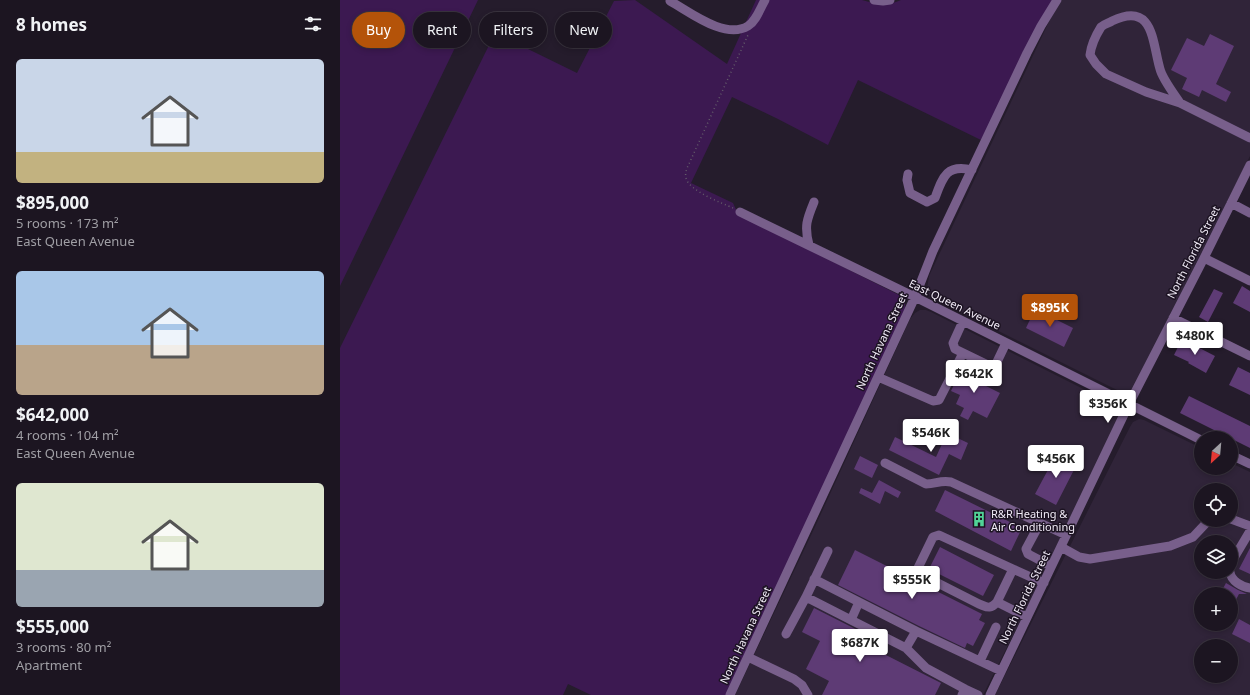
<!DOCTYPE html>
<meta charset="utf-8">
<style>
:root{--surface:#1c1521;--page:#251e2a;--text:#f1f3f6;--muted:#a09fa5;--line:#3a343f;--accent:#b45309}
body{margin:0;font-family:"Noto Sans",sans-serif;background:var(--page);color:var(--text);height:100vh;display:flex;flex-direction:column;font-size:15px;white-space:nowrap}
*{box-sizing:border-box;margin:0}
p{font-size:13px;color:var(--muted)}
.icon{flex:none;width:22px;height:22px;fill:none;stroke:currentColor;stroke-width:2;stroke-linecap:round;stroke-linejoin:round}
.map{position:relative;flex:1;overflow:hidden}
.side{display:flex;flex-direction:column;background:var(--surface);width:340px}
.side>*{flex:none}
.banner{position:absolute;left:12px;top:12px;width:380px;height:36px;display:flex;gap:8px}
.needle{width:26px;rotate:206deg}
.tools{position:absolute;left:854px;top:431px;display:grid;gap:8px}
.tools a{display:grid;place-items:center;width:44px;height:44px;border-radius:50%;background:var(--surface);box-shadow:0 2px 6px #0003,0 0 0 1px var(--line);font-size:20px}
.price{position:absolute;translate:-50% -34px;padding:0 9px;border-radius:4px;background:#fff;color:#222;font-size:13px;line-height:26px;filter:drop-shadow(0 1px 2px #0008)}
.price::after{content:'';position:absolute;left:50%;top:24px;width:12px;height:9px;margin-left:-6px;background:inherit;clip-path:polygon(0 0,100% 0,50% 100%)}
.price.active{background:var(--accent);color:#fff}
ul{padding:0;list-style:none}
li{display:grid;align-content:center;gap:8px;height:212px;padding:0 16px}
li span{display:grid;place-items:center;height:124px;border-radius:6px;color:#555}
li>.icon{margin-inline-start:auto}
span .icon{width:72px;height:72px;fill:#fffc;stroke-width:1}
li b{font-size:17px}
h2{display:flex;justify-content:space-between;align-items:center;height:48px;padding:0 16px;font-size:17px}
.tag{padding:0 14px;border-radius:18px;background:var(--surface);box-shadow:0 2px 6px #0003,0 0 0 1px var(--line);font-size:14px;line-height:36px}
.tag.active{background:var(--accent);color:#fff}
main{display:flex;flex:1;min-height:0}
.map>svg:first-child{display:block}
</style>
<main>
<section class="side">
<h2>8 homes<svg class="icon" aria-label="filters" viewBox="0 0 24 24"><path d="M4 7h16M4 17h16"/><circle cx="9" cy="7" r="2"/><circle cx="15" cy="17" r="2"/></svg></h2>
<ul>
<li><span style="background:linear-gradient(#c9d6e8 75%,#c2b280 0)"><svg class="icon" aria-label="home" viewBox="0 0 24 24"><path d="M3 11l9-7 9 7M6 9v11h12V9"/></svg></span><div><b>$895,000</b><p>5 rooms · 173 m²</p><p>East Queen Avenue</p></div></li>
<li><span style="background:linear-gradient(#a9c7e8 60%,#b9a48a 0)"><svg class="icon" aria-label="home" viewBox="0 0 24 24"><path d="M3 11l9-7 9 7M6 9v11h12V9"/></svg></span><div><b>$642,000</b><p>4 rooms · 104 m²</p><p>East Queen Avenue</p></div></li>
<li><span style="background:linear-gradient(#dfe7d0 70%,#9aa5b1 0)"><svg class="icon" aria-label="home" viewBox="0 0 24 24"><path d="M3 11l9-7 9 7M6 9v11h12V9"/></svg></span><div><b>$555,000</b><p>3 rooms · 80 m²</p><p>Apartment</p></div></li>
</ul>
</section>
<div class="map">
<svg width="910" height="695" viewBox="0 0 910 695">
<rect width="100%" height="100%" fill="#251c2c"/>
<!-- built -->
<path fill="#302439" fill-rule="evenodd" d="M 722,0 L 910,0 L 910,156 L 795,385 L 792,390 L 787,392 L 781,392 L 594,299 L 589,294 L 587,289 L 589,276 L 713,13 Z
M 580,310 L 586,310 L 591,312 L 773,404 L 777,408 L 779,413 L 779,419 L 718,545 L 643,695 L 395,695 L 474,529 L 570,319 L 575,313 Z
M 799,419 L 804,420 L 861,448 L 861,468 L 891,468 L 891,463 L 910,472 L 910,695 L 655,695 L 790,427 L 793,422 ZM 861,490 L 891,490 L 891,520 L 861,520 ZM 861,542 L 891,542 L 891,572 L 861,572 ZM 861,594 L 891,594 L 891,624 L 861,624 ZM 861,646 L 891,646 L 891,676 L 861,676 Z"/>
<!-- green -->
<path fill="#3c1951" d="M 0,0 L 138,0 L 0,286 Z
M 295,0 L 387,64 L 416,0 L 522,0 C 535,4 548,6 561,0 L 713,0 L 641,140 L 518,80 L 488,145 L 438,119 L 392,97 L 351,183 L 393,203 L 398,214 L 563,297 L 565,301 L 565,310 L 387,695 L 251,695 L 228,684 L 223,695 L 0,695 L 0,348 L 155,33 L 237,73 L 274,1 Z"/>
<!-- building -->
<path fill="#5e3b75" d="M 870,34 L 894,46 L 876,84 L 891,92 L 886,102 L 862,90 L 859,97 L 842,89 L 847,78 L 831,70 L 847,38 L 864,46 Z
M 902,286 L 910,291 L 910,312 L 893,303 Z
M 874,289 L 883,293 L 868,322 L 859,317 Z
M 695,309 L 733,328 L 724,347 L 686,328 Z
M 842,339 L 875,356 L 866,373 L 848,363 L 849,362 L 834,355 Z
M 624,364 L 637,370 L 632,379 L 660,393 L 647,418 L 633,411 L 628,420 L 620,416 L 624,408 L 616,404 L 620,395 L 611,391 Z
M 898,367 L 910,373 L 910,395 L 889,385 Z
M 849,396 L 910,426 L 910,448 L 840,413 Z
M 607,433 L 628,443 L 621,460 L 609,454 L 599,475 L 549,450 L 555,437 L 596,457 Z
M 717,453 L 737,464 L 716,505 L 695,494 Z
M 520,456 L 538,465 L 532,478 L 514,469 Z
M 539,480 L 561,492 L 558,498 L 545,491 L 540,504 L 519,493 L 521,488 L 532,493 Z
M 605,490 L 682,528 L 671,551 L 595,511 Z
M 600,547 L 654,575 L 643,596 L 589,569 Z
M 910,548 L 910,574 L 899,569 Z
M 515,550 L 642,614 L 639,620 L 645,623 L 633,646 L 627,643 L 625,648 L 579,626 L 498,585 Z
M 886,583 L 898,590 L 907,594 L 899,594 L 891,609 L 891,594 L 880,594 Z
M 474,608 L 545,644 L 540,652 L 601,683 L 595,695 L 482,695 L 489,681 L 466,669 L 480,641 L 462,632 Z
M 899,619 L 910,625 L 910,643 L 892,634 Z"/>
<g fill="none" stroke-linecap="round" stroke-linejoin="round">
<!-- path -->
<path stroke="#635b6a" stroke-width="1.5" stroke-dasharray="1 3" stroke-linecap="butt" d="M 393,208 C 382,203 349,191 346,178 C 345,174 346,170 348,166 L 408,35"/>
<!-- minor -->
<path stroke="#785f8b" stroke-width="9" d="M 534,0 L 543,1 L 550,0
M 330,1 C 350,12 385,40 408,26 C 416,21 420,9 425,0
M 840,103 C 834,94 822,78 820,69 C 812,42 814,1 772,21 C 769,23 764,24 761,27 C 756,35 751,46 750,55 L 756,64 L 766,74 L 806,92 L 840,103 L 910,138
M 568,174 L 567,180 L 570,193 L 587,202 L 595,198 C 603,176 607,164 632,170
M 891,203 L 910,213
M 400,212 L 575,297 L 861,440
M 469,245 C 464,226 467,219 474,202
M 864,258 L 910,281
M 833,318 L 910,356
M 623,321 L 613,343 L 615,349 L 648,365 L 655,366 L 666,343
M 538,377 L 593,401 L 599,400 L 623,353
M 891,455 L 910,464
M 545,463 L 586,484 C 596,484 600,480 611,482 L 700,523
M 891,519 L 910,526
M 721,547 L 739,557 L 750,559 L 830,546 L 853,537 L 869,520
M 891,563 L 910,531
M 711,566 L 688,554 L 686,549 L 700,523 L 726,535
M 890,572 C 891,581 902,587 910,588
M 474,579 L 519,602
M 466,597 L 488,551
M 657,602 C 650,610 647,607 639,604 L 580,574 L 577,570 L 593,537 L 599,535 L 673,569
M 687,617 L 657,602 L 673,569 L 704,583
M 511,620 L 566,648
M 576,631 L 661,671
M 446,634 L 466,597 L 511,620 L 519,602 L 576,631 L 566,648 L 586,668 L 625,689
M 408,657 L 454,679 L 462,685 L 468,695
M 640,661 L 656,627
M 390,695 L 575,297 L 593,251 L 687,53 L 701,26 L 717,0
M 622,695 L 625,689 L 638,695
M 650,695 L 789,404 L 864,258 L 910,165"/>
</g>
<!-- icons -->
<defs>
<g id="building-bare" transform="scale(1.2)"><path d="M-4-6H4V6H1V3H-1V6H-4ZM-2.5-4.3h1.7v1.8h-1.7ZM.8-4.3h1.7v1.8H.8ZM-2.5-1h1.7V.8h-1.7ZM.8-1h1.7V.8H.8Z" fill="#51d397" stroke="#1c1322" stroke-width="2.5" paint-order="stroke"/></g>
</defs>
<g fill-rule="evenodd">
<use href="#building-bare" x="639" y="519"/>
</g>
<g text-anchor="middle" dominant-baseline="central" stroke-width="3" stroke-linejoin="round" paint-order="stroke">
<!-- street labels -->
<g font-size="11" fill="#f0eaf6" stroke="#1c1322">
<text transform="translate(853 252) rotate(-63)">North Florida Street</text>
<text transform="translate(615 304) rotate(26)">East Queen Avenue</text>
<text transform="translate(541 341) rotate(-65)">North Havana Street</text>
<text transform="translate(684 597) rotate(-64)">North Florida Street</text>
<text transform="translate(405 635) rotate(-65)">North Havana Street</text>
</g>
<!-- poi labels -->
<g font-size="11" fill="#f0eaf6" stroke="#1c1322" text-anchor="start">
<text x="651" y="513">R&amp;R Heating &amp;<tspan x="651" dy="13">Air Conditioning</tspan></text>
</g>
</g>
</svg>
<div class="tools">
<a><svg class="needle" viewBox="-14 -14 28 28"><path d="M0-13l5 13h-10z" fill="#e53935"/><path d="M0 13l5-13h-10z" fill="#a09fa5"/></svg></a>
<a><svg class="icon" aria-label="locate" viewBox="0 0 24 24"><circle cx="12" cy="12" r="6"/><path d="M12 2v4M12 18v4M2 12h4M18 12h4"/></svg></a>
<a><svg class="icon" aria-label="layers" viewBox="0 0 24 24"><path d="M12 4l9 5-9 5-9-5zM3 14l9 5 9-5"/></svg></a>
<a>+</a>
<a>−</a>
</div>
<b class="price active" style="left:710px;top:328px">$895K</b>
<b class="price" style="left:855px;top:356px">$480K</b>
<b class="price" style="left:634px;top:394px">$642K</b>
<b class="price" style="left:768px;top:424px">$356K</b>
<b class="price" style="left:591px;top:453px">$546K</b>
<b class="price" style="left:716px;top:479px">$456K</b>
<b class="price" style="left:572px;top:600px">$555K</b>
<b class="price" style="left:520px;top:663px">$687K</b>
<div class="banner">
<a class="tag active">Buy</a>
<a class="tag">Rent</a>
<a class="tag">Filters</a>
<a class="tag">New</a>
</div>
</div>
</main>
